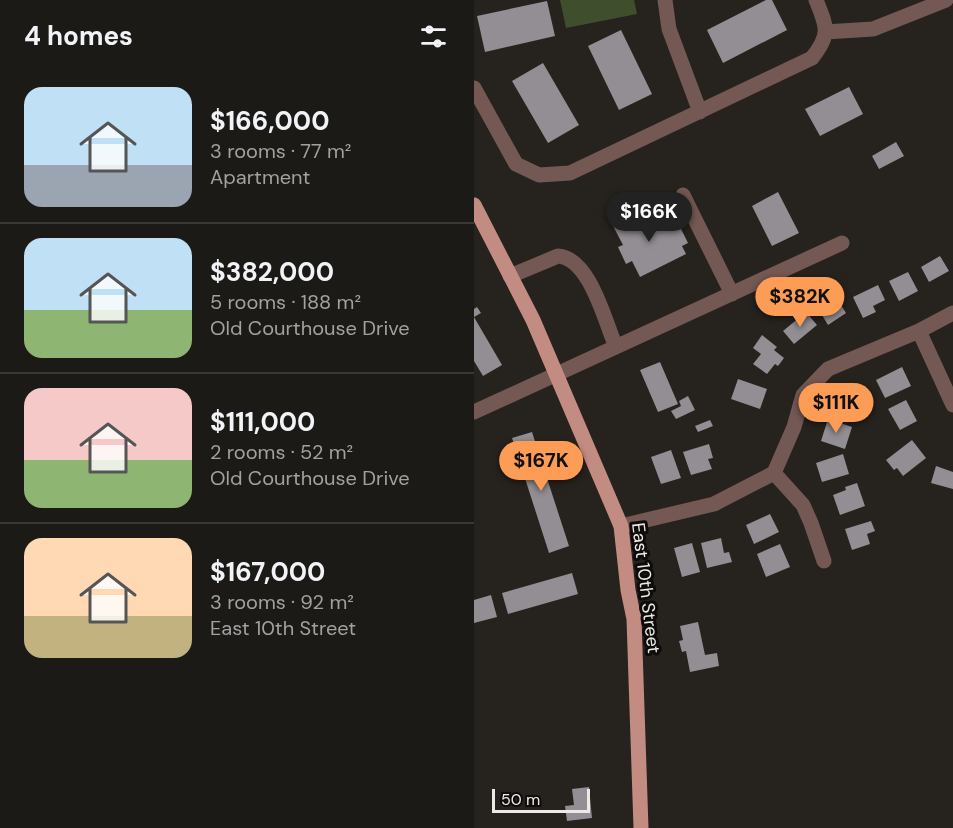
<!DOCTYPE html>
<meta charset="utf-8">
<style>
:root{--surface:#1c1a16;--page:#292723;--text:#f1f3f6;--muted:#a0a1a1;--line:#3a3835;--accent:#fd9c55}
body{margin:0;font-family:"DM Sans",sans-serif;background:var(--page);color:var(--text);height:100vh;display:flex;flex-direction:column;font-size:22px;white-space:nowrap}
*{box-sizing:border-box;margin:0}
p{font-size:20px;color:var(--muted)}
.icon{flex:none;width:33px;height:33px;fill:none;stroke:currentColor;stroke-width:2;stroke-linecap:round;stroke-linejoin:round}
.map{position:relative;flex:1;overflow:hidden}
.side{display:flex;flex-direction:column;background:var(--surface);width:474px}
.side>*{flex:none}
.scale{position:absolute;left:18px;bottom:15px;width:98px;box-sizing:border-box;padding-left:6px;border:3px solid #ece9e6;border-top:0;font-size:16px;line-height:21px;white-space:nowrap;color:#ece9e6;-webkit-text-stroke:4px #0d0c0a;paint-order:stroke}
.price{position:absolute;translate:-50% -51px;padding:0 14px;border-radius:21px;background:var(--accent);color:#111;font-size:20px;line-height:39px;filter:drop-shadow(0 2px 3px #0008)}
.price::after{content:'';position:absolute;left:50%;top:36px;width:18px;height:14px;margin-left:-9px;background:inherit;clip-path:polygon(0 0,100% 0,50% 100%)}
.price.selected{background:#222;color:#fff}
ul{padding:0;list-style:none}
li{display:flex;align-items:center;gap:18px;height:150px;padding:0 24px}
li+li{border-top:2px solid var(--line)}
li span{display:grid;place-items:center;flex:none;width:168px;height:120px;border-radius:18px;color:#555}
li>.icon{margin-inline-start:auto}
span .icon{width:72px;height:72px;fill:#fffc;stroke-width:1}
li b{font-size:26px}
h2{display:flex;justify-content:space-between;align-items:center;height:72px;padding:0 24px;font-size:26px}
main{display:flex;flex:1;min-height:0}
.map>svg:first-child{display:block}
</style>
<main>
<section class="side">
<h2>4 homes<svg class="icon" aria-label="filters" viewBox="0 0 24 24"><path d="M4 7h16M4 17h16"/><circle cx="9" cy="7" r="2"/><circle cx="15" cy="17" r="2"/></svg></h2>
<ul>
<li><span style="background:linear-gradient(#bfe0f5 65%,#9aa5b1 0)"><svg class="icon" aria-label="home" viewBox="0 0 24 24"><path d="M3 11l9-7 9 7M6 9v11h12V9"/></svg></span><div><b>$166,000</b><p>3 rooms · 77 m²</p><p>Apartment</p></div></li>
<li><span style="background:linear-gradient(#bfe0f5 60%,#8fb573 0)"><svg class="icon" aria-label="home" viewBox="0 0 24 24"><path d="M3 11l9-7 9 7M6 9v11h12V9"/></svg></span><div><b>$382,000</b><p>5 rooms · 188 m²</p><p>Old Courthouse Drive</p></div></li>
<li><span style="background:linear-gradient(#f6c9c9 60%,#8fb573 0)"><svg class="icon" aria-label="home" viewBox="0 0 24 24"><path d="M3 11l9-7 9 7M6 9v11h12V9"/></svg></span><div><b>$111,000</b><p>2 rooms · 52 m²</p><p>Old Courthouse Drive</p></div></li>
<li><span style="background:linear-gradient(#ffd9b3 65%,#c2b280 0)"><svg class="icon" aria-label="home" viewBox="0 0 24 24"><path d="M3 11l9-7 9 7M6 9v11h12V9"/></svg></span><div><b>$167,000</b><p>3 rooms · 92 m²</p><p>East 10th Street</p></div></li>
</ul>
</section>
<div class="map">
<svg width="479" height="828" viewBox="0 0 479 828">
<rect width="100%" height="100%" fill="#26221e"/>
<!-- green -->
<path fill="#3f4f2e" d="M 86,0 L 160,0 L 163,14 L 92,28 Z"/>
<!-- building -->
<path fill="#938e93" d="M 292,0 L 298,0 L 313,30 L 249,63 L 233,30 Z
M 73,1 L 81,36 L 11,52 L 3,16 Z
M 147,30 L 178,94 L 145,110 L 114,46 Z
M 69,63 L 105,125 L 74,143 L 38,81 Z
M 375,87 L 389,114 L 346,136 L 331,109 Z
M 422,142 L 430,156 L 405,169 L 398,156 Z
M 304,192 L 325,233 L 298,246 L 278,206 Z
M 170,208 L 181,231 L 198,222 L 201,230 L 206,227 L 214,243 L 208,246 L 212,254 L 166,277 L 158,261 L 152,264 L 144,247 L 149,245 L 138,224 Z
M 466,256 L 475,271 L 455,282 L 447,267 Z
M 434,272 L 444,291 L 425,301 L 415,281 Z
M 404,285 L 411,300 L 399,306 L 402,312 L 389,318 L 379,297 Z
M 363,299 L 372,313 L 354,325 L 345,310 Z
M 3,307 L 7,313 L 0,317 L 28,365 L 9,376 L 0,361 L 0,309 Z
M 332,312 L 343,325 L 320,344 L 309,331 Z
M 288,335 L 303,347 L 300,350 L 310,358 L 304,366 L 301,364 L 293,374 L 279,364 L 287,354 L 279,348 Z
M 186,362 L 204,404 L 184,412 L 166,370 Z
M 428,367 L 437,386 L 411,398 L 402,380 Z
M 264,379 L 293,389 L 286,409 L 257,399 Z
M 384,393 L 395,406 L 379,419 L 369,406 Z
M 214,396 L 221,410 L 202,419 L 197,411 L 207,406 L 205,401 Z
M 432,400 L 443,421 L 426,430 L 414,409 Z
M 354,419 L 378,427 L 371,449 L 347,441 Z
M 236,420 L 239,426 L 224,432 L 221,426 Z
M 58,432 L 95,546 L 75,553 L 38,438 Z
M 438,440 L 452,458 L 429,476 L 423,468 L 420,470 L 412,460 Z
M 235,444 L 239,458 L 234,459 L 238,469 L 217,475 L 209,452 Z
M 197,450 L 207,478 L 187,484 L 177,457 Z
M 369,454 L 375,474 L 348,482 L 342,463 Z
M 462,466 L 479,472 L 479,489 L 457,483 Z
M 383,483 L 391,506 L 366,515 L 359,495 L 372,490 L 371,487 Z
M 296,514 L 305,532 L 280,544 L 272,525 Z
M 397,521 L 401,531 L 393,534 L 396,544 L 378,550 L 371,529 Z
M 247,538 L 250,553 L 255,552 L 258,562 L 233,568 L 227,543 Z
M 218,543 L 226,572 L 208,577 L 200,548 Z
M 306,544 L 316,567 L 292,577 L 283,554 Z
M 98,573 L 104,594 L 34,614 L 28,593 Z
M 17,595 L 23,617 L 0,623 L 0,600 Z
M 224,622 L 231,655 L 243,653 L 245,666 L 216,672 L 212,651 L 208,652 L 205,641 L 209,640 L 206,626 Z
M 115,787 L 118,818 L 93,821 L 91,806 L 100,805 L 98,789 Z"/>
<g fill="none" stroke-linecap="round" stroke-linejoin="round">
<!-- minor -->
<path stroke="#735853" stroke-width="15" d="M 191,0 L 195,29 L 226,112
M 351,32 L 399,29 L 472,0
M 0,88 L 42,164 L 65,175 L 96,173 L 338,58 C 357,34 353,27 342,0
M 209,195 L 258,294
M 36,276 L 84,256 C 116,258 131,322 142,347
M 445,331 L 479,405
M 0,412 L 368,243
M 300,473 L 329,505 L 337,523 L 350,561
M 147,526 L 240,504 L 300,473 L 320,427 L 329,395 L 354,369 L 445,331 L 479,313"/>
<!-- major -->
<path stroke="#c38c82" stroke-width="15" d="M 0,205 L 59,320 L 147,526 L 154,590 L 160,619 L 167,828"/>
</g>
<g text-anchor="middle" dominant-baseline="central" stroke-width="6" stroke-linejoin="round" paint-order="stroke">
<!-- street labels -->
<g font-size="18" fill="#ece9e6" stroke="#0d0c0a">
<text transform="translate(172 588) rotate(83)">East 10th Street</text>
</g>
</g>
</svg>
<div class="scale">50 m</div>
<b class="price selected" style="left:175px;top:243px">$166K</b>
<b class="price" style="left:326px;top:328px">$382K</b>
<b class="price" style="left:362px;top:434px">$111K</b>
<b class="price" style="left:67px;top:492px">$167K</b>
</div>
</main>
